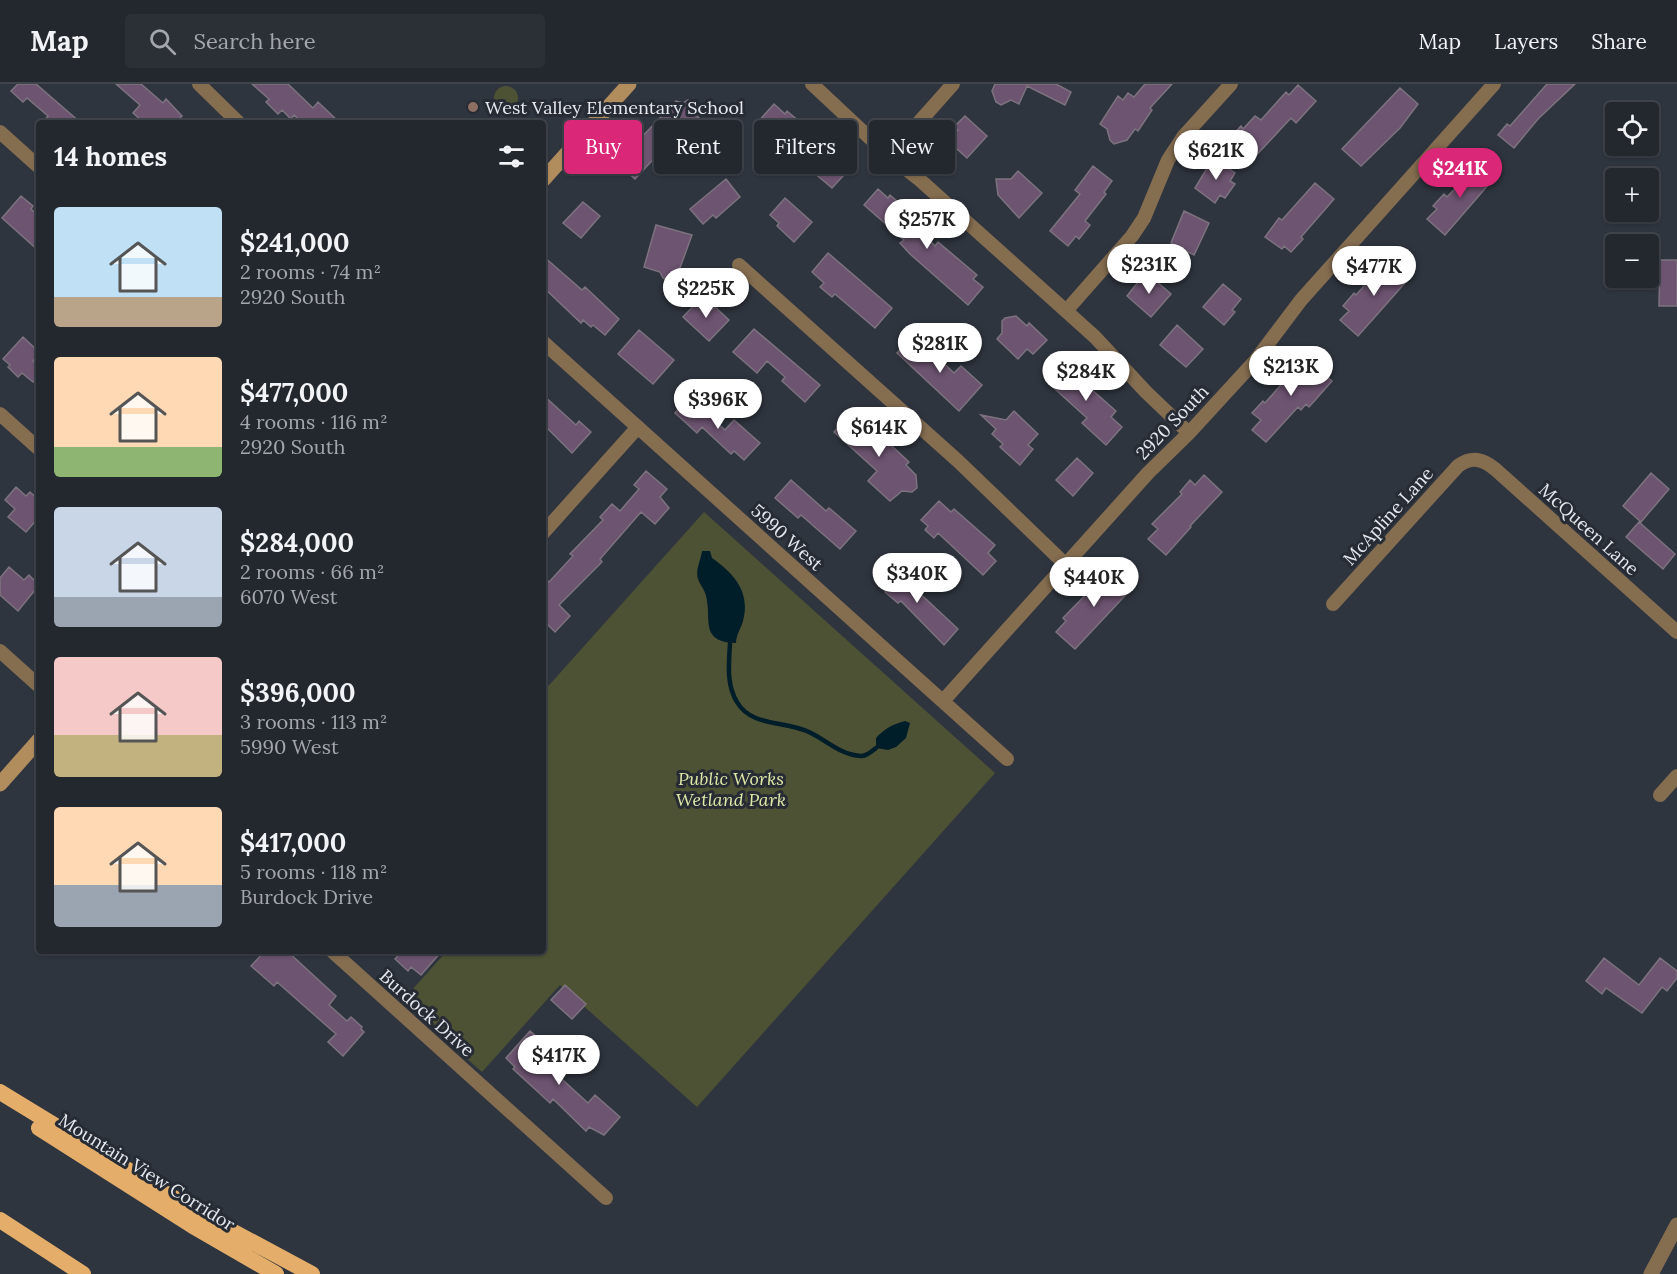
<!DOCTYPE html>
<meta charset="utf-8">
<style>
:root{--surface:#23282f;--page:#2b3037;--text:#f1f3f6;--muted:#a3a6aa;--line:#40444b;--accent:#db2777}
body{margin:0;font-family:Lora,serif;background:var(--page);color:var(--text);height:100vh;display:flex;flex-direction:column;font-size:22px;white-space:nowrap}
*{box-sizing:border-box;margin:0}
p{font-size:20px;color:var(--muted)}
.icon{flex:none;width:33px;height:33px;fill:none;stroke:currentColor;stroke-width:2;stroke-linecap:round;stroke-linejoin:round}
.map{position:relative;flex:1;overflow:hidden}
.sheet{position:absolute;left:36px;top:36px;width:510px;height:834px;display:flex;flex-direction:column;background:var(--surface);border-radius:6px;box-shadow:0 2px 4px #0004,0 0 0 2px var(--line)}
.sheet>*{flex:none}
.hud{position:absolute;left:564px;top:36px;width:570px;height:54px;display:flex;gap:12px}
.fabs{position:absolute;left:1605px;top:18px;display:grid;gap:12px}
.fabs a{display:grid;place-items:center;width:54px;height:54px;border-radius:6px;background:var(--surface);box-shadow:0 2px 4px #0004,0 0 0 2px var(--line);font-size:30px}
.price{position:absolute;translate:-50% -51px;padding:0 14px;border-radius:21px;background:#fff;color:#222;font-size:20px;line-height:39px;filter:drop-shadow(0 2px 3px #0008)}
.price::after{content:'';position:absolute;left:50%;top:36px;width:18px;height:14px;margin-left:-9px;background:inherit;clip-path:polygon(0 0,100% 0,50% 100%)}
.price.current{background:var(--accent);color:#fff}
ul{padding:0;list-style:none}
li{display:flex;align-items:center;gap:18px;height:150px;padding:0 18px}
li span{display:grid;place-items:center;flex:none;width:168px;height:120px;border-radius:6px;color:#555}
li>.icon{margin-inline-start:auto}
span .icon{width:72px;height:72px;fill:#fffc;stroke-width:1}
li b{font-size:26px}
h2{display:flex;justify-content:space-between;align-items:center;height:72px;padding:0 18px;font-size:26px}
.pill{padding:0 21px;border-radius:6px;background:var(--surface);box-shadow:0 2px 4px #0004,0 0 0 2px var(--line);font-size:21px;line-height:54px}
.pill.current{background:var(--accent);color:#fff}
header{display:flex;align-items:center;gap:36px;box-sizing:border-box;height:84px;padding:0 30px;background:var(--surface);border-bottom:2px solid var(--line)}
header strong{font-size:28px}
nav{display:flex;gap:33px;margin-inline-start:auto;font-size:21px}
.search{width:420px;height:54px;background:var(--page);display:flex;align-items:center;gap:15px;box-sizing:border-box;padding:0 21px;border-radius:6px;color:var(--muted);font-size:22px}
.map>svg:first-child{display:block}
</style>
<header>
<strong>Map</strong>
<div class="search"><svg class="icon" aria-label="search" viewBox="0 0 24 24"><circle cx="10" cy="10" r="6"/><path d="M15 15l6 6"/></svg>Search here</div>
<nav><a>Map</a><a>Layers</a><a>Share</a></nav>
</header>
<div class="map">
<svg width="1677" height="1190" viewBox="0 0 1677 1190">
<rect width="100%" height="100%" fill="#2f353f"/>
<!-- green -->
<path fill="#4e5234" d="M494 14a12 12 0 1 1 24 0a12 12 0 1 1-24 0Z
M 704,428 L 995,689 L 697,1023 L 560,901 L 482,988 L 402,917 L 447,867 L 543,867 L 543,608 Z"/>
<!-- water -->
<path fill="#001e2a" d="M 702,467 L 710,467 L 712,474 C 733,489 751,507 743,537 C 741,544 736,551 736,559 C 699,558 712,535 706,512 C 705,506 700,501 698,495 C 695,486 701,476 702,467 Z
M 905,637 L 910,639 L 906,654 L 896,663 L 888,666 L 876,664 L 876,654 C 884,645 893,640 905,637 Z"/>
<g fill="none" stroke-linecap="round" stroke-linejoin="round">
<!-- stream -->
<path stroke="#001e2a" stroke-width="4.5" d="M 730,559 C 729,579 726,600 737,618 C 752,644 787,636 811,649 C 827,657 841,671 861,672 C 867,672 872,667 876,664"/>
</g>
<!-- building -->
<path fill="#6d5471" stroke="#7c737e" stroke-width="1.5" d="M 18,0 L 36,0 L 81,39 L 42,39 L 48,32 L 27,14 L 23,18 L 11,7 Z
M 116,0 L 141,0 L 163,19 L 166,15 L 182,32 L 175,39 L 144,39 L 133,29 L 140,21 Z
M 252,0 L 288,0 L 313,24 L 318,18 L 340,39 L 302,39 L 294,31 L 291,35 L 282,26 L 278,30 L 266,18 L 269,15 Z
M 995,0 L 1056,0 L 1071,8 L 1065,21 L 1027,2 L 1019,20 L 1011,16 L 1001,21 L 996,18 L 992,7 Z
M 1145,0 L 1172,0 L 1150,24 L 1152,26 L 1138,47 L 1135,45 L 1127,56 L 1114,60 L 1110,56 L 1107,45 L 1100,40 L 1118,12 L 1123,16 L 1128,9 L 1134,13 Z
M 1547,0 L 1575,0 L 1538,35 L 1514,64 L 1498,51 L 1507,40 L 1510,42 Z
M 1298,1 L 1316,17 L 1296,39 L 1291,34 L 1250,78 L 1227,57 L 1241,42 L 1243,45 L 1255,32 L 1261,36 L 1286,8 L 1289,11 Z
M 1400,4 L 1418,20 L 1400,44 L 1361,82 L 1342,65 Z
M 688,16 L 696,21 L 695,30 L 704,39 L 680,64 L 685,70 L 675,81 L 661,67 L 635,95 L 617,79 L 627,69 L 623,65 L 634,53 L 638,57 L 676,17 L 683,19 Z
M 774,20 L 785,30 L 787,27 L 800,38 L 781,59 L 758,38 Z
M 965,32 L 987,52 L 967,74 L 948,57 L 958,46 L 954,43 Z
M 770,55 L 782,66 L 772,78 L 760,67 Z
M 827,57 L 854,80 L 832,104 L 806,82 Z
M 1213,74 L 1235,89 L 1230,97 L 1235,100 L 1225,114 L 1220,111 L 1215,119 L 1195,104 Z
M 1479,79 L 1495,93 L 1445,151 L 1427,135 L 1437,125 L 1433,122 L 1444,110 L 1447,113 Z
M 1093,82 L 1112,97 L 1104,108 L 1106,110 L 1085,137 L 1090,141 L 1079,155 L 1076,152 L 1068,162 L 1050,147 L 1080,110 L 1075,106 Z
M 1018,87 L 1042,109 L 1019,134 L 998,111 L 996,95 L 1011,95 Z
M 726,95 L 740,113 L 716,134 L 713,131 L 703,140 L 690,125 Z
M 1315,99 L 1334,115 L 1301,153 L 1303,155 L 1291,168 L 1284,162 L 1282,165 L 1265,153 L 1279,134 L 1282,136 Z
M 878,105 L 888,114 L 890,111 L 904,123 L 896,132 L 922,156 L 925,152 L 935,162 L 938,158 L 977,191 L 973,195 L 983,203 L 968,221 L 910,170 L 900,159 L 904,156 L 864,121 Z
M 21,112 L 33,122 L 31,125 L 39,132 L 39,167 L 2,134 Z
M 785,114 L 812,138 L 794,158 L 777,142 L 779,139 L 770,131 Z
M 583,118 L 600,132 L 581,154 L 563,139 Z
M 1184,127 L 1209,139 L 1194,171 L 1171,159 Z
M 656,141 L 692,151 L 677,192 L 667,196 L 663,194 L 660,188 L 644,183 Z
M 828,169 L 892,224 L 875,244 L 835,210 L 832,213 L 820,203 L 824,199 L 812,188 Z
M 543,172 L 582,206 L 585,203 L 619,235 L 605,251 L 593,241 L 591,243 L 583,236 L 581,239 L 543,203 Z
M 1393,175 L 1412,191 L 1358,252 L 1340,236 L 1349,227 L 1343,222 L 1354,209 L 1356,211 L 1380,184 L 1383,187 Z
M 1660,176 L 1677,176 L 1677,222 L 1659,222 Z
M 1146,188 L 1171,210 L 1151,233 L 1127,212 Z
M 1223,200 L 1241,215 L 1232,226 L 1235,228 L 1224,241 L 1203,223 Z
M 701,214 L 713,225 L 715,223 L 729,236 L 709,257 L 683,233 Z
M 1016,232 L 1027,242 L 1029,239 L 1047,256 L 1033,270 L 1027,265 L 1018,275 L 997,255 L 1002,249 L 1002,237 L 1005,234 Z
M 1177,241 L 1203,265 L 1186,283 L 1160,261 Z
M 754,245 L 820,301 L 805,318 L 782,297 L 785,293 L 767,277 L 757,289 L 733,268 Z
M 639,246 L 674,276 L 653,300 L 618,270 Z
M 914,251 L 954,289 L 961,282 L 982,301 L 959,327 L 897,269 Z
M 23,253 L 39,268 L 33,277 L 39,282 L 39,291 L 33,298 L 22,289 L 18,293 L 8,283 L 10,281 L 3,275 Z
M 1323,275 L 1324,290 L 1332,297 L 1309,323 L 1306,320 L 1301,326 L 1298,323 L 1266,358 L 1252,346 L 1261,336 L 1252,329 L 1263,317 L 1265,319 L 1293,287 L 1295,289 L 1306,276 Z
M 1064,277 L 1095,301 L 1091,305 L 1116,327 L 1111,333 L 1122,343 L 1106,361 L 1082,339 L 1087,334 L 1046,297 Z
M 543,311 L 576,341 L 579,337 L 591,348 L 572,369 L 543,340 Z
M 689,313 L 725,346 L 734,336 L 760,359 L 744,376 L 734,367 L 731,370 L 702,343 L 697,349 L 675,329 Z
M 1014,327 L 1038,350 L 1028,361 L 1033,365 L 1020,381 L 1000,363 L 1003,360 L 992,350 L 996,345 L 981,331 L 1006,336 Z
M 851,329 L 863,340 L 865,337 L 909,378 L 906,381 L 916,391 L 917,404 L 912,408 L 902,407 L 890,417 L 868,397 L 877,387 L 834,348 Z
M 1077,374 L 1093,389 L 1073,412 L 1056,396 Z
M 646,387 L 667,405 L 660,413 L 669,424 L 655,440 L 641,428 L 600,475 L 602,478 L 559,521 L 570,532 L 555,548 L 543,536 L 543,493 L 549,498 L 573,472 L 570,470 L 603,436 L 600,433 L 612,420 L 620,427 L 639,405 L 634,401 Z
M 1651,389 L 1669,405 L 1641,438 L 1623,422 Z
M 1204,391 L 1222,408 L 1190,442 L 1191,443 L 1166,471 L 1148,455 L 1158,445 L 1152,440 L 1182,410 L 1180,408 L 1190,396 L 1195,401 Z
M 791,396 L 826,427 L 829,424 L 856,447 L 840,465 L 801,431 L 798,434 L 775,414 Z
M 16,403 L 26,412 L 30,408 L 39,416 L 39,433 L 26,448 L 8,433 L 15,425 L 5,416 Z
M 939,417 L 951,428 L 954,425 L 995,461 L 988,469 L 996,477 L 983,491 L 938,449 L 934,454 L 925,446 L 928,442 L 921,436 Z
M 1639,438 L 1675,470 L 1663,485 L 1626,453 Z
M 895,480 L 917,499 L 913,503 L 958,545 L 944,561 L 901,517 L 898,519 L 885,508 L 888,505 L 880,497 Z
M 9,483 L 24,496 L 29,491 L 39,501 L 18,527 L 0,511 L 0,494 Z
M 1118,485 L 1135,501 L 1075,565 L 1056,548 L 1066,537 L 1063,534 L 1103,493 L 1108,497 Z
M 265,867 L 287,867 L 336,912 L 329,921 L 347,937 L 351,933 L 362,943 L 361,945 L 364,948 L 343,972 L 328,958 L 336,950 L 277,898 L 274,902 L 251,882 Z
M 402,867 L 442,867 L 421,891 L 411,883 L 408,887 L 395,875 Z
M 1604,874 L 1639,901 L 1660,874 L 1677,887 L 1677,894 L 1667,907 L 1662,903 L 1642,929 L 1606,904 L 1602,910 L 1586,897 Z
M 565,901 L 586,920 L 572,935 L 551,916 Z
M 530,947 L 552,966 L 542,977 L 588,1019 L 595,1011 L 620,1033 L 604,1051 L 589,1043 L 586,1047 L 553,1015 L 550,1019 L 513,985 L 515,983 L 506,974 Z"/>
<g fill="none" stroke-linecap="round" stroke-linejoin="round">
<!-- minor -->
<path stroke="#856d50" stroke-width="14" d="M 199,0 L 239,39
M 812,0 L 889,72 L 920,96 L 1095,253 L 1146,308 L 1189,349
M 0,48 L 39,83
M 889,72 L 953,0
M 739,181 L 958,377 L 1066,481
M 1066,227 L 1132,152 L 1144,134 L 1168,76 L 1183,53 L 1231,0
M 543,258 L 1007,675
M 0,330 L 39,365
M 543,449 L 638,343
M 1333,520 L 1458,382 C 1472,372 1483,375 1495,385 L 1677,548
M 0,567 L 39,602
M 943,617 L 1148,389 L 1189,349 L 1255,277 L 1301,216 L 1494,0
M 1660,711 L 1677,692
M 332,867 L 606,1114"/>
<!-- tertiary -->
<path stroke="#856d50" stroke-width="15" d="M 1651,1190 L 1677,1141"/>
<!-- secondary -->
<path stroke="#b18c5d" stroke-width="15" d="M 543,96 L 629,0
M 0,700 L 39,656"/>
<!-- trunk -->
<path stroke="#e4ae6a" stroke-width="16" d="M 0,1008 L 200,1130 L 312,1190
M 39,1044 L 193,1142 L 276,1190
M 0,1136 L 83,1190"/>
</g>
<!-- markers -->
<circle fill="#8d6e63" stroke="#262b34" stroke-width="2" cx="473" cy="23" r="6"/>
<g text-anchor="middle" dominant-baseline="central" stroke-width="6" stroke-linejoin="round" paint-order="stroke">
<!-- poi labels -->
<g font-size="18" fill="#e5e9ef" stroke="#262b34" text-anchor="start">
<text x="485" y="23">West Valley Elementary School</text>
</g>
<!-- street labels -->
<g font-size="18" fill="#e5e9ef" stroke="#262b34">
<text transform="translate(1172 338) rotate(-46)">2920 South</text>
<text transform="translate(1388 432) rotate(-48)">McApline Lane</text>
<text transform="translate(1589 445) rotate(42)">McQueen Lane</text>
<text transform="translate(787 453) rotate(42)">5990 West</text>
<text transform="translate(427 929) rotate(42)">Burdock Drive</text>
<text transform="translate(147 1088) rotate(32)">Mountain View Corridor</text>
</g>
<!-- park labels -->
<g font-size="18" font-style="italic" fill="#dfe8a7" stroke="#262b34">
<text x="731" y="694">Public Works<tspan x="731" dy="21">Wetland Park</tspan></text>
</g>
</g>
</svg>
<div class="fabs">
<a><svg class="icon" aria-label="locate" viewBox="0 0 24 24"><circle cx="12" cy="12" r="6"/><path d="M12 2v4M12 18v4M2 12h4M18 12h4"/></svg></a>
<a>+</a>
<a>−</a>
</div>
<b class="price" style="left:1216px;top:97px">$621K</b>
<b class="price current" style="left:1460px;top:115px">$241K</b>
<b class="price" style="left:927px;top:166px">$257K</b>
<b class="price" style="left:1149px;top:211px">$231K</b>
<b class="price" style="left:1374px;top:213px">$477K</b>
<b class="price" style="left:706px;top:235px">$225K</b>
<b class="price" style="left:940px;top:290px">$281K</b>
<b class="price" style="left:1291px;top:313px">$213K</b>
<b class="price" style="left:1086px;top:318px">$284K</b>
<b class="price" style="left:718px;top:346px">$396K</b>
<b class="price" style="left:879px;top:374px">$614K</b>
<b class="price" style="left:917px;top:520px">$340K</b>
<b class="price" style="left:1094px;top:524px">$440K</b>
<b class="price" style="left:559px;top:1002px">$417K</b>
<div class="hud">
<a class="pill current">Buy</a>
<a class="pill">Rent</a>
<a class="pill">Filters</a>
<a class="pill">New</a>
</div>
<section class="sheet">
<h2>14 homes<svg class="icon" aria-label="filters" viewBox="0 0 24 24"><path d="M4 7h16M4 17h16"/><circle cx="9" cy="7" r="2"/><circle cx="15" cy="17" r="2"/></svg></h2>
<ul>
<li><span style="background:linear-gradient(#bfe0f5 75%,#b9a48a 0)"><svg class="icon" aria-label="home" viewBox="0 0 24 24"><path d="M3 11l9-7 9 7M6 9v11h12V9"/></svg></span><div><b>$241,000</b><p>2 rooms · 74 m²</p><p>2920 South</p></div></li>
<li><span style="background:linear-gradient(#ffd9b3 75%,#8fb573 0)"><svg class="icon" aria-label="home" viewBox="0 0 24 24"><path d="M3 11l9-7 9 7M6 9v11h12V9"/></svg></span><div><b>$477,000</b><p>4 rooms · 116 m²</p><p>2920 South</p></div></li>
<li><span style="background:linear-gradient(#c9d6e8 75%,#9aa5b1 0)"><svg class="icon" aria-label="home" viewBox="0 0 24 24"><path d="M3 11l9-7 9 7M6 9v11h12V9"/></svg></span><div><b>$284,000</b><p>2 rooms · 66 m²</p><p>6070 West</p></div></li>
<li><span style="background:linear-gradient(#f6c9c9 65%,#c2b280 0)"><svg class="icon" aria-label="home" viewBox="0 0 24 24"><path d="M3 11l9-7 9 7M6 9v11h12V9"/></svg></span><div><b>$396,000</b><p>3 rooms · 113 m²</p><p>5990 West</p></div></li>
<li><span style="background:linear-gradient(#ffd9b3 65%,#9aa5b1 0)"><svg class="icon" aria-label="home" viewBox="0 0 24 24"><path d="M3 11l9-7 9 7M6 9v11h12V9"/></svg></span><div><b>$417,000</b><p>5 rooms · 118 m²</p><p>Burdock Drive</p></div></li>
</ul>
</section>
</div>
